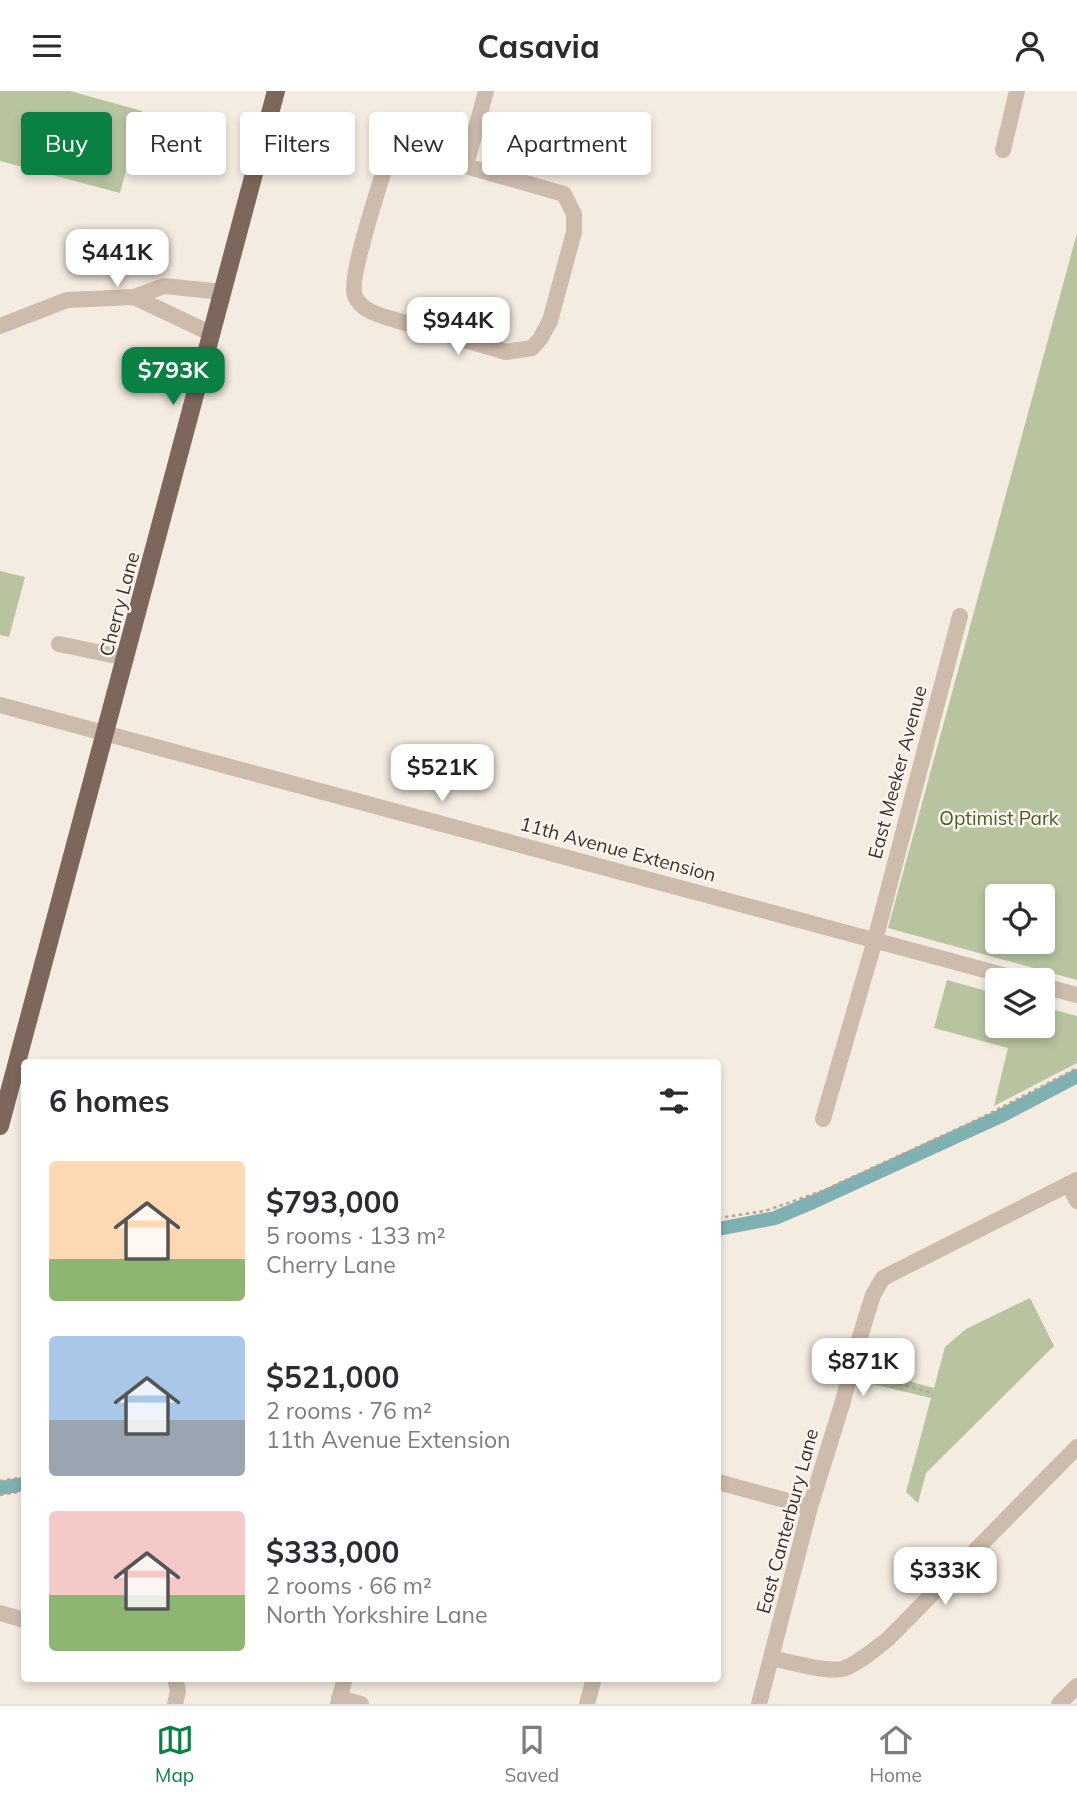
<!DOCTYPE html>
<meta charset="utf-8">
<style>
:root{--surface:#fff;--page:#f2f2f3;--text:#2b2b33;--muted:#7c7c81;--line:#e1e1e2;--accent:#0b8043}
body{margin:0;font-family:Mulish,sans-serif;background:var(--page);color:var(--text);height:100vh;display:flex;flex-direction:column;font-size:26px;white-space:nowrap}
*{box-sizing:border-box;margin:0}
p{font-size:23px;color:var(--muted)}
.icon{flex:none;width:38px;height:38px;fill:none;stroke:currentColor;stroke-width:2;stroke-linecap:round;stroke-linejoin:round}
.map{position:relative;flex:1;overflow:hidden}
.side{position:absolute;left:21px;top:968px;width:700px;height:623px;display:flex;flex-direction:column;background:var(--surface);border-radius:7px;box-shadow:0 4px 10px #0003}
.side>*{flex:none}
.guide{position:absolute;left:21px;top:21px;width:700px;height:63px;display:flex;gap:14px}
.tools{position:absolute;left:985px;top:793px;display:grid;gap:14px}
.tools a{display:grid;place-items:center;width:70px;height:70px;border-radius:7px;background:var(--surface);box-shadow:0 4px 10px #0003;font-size:35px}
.price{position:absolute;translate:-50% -60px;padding:0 16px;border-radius:14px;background:#fff;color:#222;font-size:23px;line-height:46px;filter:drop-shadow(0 2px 4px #0008)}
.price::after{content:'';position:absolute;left:50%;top:42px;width:21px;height:16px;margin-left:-10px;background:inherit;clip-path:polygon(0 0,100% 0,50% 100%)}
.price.on{background:var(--accent);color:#fff}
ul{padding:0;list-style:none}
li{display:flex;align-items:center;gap:21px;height:175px;padding:0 28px}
li span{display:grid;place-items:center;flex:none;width:196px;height:140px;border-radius:7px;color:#555}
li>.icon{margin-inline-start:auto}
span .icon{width:84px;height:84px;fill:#fffc;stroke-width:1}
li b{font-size:30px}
h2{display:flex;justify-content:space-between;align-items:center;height:84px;padding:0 28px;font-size:30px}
.chip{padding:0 24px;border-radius:7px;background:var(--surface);box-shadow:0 4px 10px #0003;font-size:24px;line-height:63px}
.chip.on{background:var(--accent);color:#fff}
header{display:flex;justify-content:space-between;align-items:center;height:91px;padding:0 28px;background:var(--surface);font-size:32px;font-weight:700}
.menu{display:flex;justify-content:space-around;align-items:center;height:98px;border-top:2px solid var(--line);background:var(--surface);font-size:19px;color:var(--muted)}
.menu a{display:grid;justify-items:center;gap:4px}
.menu .on{color:var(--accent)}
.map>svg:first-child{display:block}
</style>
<header><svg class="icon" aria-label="menu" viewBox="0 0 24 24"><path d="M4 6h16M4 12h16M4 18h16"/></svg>Casavia<svg class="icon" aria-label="person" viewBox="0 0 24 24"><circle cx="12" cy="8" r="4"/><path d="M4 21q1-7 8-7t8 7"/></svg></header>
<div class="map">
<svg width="1077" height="1613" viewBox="0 0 1077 1613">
<rect width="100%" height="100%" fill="#f4ebe1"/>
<!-- green -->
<path fill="#b8c4a0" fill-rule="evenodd" d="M 0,0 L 70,0 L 142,20 L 120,102 L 0,70 Z
M 1077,142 L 1077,889 L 888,837 ZM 998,805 L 1043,805 L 1043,850 L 998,850 Z
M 0,480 L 25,486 L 9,546 L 0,544 Z
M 947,889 L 997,903 L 998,934 L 1043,934 L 1043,916 L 1077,925 L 1077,972 L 994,1015 L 1008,957 L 934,937 Z
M 1030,1207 L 1054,1255 L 926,1382 L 918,1412 L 906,1401 L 931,1307 L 864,1291 L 867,1279 L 934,1297 L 945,1256 L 966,1238 Z"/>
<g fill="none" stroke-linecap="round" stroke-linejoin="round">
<!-- canal -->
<path stroke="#7fb0b2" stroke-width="14" d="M 718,1138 L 775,1127 L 813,1111 L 1001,1025 L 1077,985
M 0,1397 L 24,1393"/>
<!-- path -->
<path stroke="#b9a596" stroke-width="2.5" stroke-dasharray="3.5 3.5" stroke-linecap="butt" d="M 718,1127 L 765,1120 L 822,1100 L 981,1027 L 1077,977
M 865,1284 L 933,1302
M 0,1390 L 24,1386
M 0,1404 L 24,1400"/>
<!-- minor -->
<path stroke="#cdbbac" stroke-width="16" d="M 1003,59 L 1017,0
M 410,61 L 466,75 L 564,103 L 574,123 L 574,141 L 550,230 L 540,248 L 532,257 L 506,261 L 385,226 C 373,222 360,217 355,205 C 348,188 378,100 384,79 L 393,68 Z
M 466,75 L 486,0
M 0,235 L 67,209 L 134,206
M 212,243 L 134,206 L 164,195 L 223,201
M 59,553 L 126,567
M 0,614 L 1022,889
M 1043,895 L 1077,904
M 823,1028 L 875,849 L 960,525
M 1068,1093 L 1077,1110
M 718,1391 L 810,1416
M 0,1522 L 24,1529
M 772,1567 C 789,1571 826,1581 842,1578 C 856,1575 877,1556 888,1548 L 1077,1356
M 339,1607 L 361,1613
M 175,1613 L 178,1600 L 175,1587
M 338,1613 L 345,1587
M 587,1613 L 594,1587
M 759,1613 L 810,1416 L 843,1310 L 859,1249 L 873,1204 L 883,1187 L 1077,1089
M 1059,1613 L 1077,1595"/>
<!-- major -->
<path stroke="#7d675c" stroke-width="18" d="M 0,1035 L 276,0"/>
</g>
<g text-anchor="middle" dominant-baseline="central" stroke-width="5" stroke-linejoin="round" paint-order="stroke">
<!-- street labels -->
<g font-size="19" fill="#3b302b" stroke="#fbf5ee">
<text transform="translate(119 513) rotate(-75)">Cherry Lane</text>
<text transform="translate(897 681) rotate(-75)">East Meeker Avenue</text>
<text transform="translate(618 758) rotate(15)">11th Avenue Extension</text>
<text transform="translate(787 1430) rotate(-75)">East Canterbury Lane</text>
</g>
<!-- park labels -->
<g font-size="19" fill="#4a5a2e" stroke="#fbf5ee">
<text x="999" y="727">Optimist Park</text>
</g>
</g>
</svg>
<div class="tools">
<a><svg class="icon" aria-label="locate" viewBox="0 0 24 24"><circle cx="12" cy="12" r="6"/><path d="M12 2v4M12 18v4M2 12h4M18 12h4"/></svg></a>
<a><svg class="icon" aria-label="layers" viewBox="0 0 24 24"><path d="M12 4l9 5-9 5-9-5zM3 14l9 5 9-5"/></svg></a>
</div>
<b class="price" style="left:117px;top:198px">$441K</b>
<b class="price" style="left:458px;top:266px">$944K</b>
<b class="price on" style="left:173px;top:316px">$793K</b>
<b class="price" style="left:442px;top:713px">$521K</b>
<b class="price" style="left:863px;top:1307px">$871K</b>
<b class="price" style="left:945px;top:1516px">$333K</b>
<div class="guide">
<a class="chip on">Buy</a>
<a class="chip">Rent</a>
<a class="chip">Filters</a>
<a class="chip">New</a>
<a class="chip">Apartment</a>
</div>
<section class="side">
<h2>6 homes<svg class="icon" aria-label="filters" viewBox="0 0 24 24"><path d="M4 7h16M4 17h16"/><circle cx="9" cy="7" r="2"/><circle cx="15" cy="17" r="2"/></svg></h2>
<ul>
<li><span style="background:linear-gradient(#ffd9b3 70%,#8fb573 0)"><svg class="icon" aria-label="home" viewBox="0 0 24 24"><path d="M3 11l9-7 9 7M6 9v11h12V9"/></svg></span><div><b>$793,000</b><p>5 rooms · 133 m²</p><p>Cherry Lane</p></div></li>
<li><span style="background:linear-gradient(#a9c7e8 60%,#9aa5b1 0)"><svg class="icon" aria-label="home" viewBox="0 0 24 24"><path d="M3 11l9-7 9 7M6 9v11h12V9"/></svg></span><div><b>$521,000</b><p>2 rooms · 76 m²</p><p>11th Avenue Extension</p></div></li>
<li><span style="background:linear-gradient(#f6c9c9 60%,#8fb573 0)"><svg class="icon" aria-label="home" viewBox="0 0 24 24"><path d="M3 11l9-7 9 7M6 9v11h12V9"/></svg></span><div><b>$333,000</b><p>2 rooms · 66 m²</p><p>North Yorkshire Lane</p></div></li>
</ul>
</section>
</div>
<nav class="menu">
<a class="on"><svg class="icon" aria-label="map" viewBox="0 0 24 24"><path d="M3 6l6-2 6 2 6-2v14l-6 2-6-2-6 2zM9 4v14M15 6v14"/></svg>Map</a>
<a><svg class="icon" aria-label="saved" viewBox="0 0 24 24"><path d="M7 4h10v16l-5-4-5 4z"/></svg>Saved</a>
<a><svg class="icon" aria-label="home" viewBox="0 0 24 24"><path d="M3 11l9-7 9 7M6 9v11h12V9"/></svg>Home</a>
</nav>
